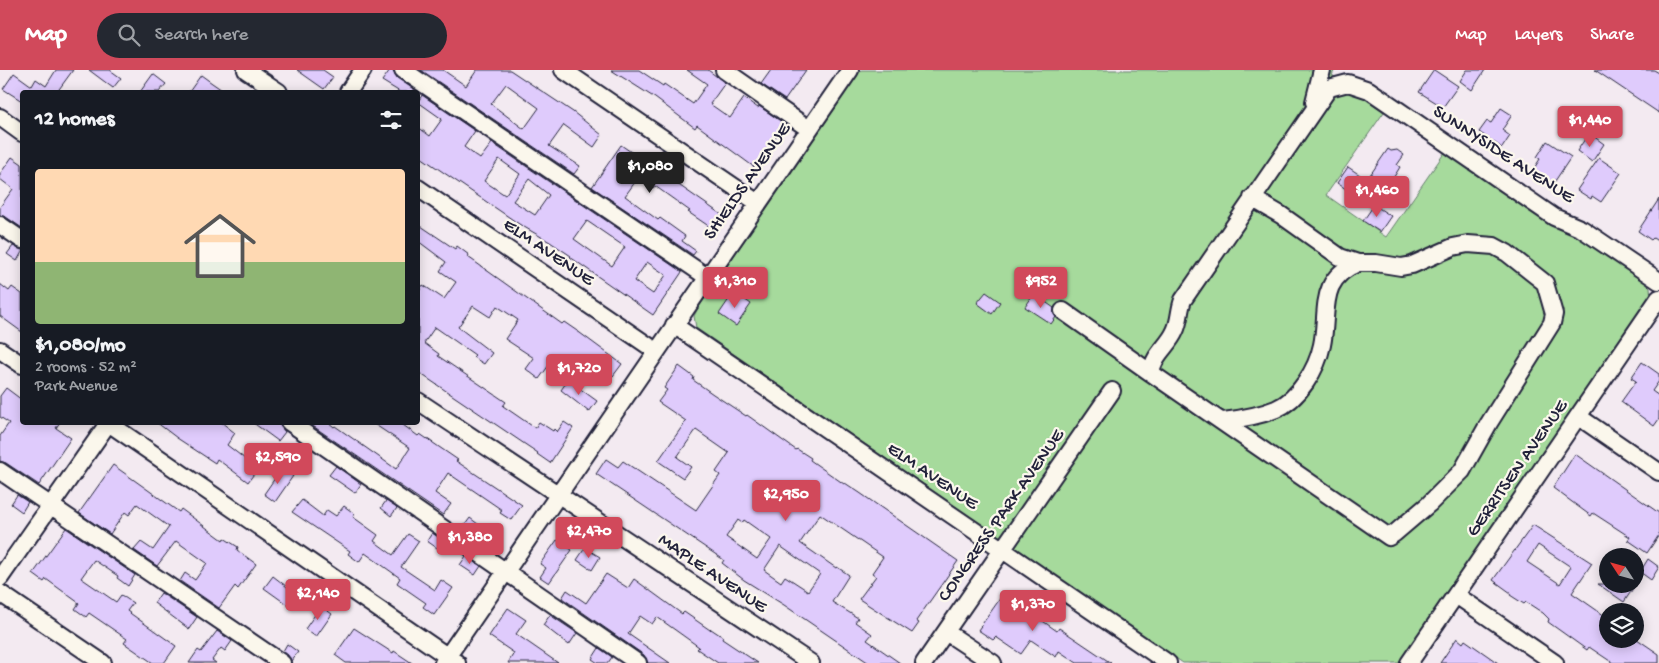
<!DOCTYPE html>
<meta charset="utf-8">
<style>
:root{--surface:#171b24;--page:#242831;--text:#f1f3f6;--muted:#9ea1a6;--line:#363941;--accent:#d1495b}
body{margin:0;font-family:"Gochi Hand",sans-serif;background:var(--page);color:var(--text);height:100vh;display:flex;flex-direction:column;font-size:19px;white-space:nowrap}
*{box-sizing:border-box;margin:0}
p{font-size:16px;color:var(--muted)}
.icon{flex:none;width:28px;height:28px;fill:none;stroke:currentColor;stroke-width:2;stroke-linecap:round;stroke-linejoin:round}
.map{position:relative;flex:1;overflow:hidden}
.side{position:absolute;left:20px;top:20px;width:400px;height:335px;display:flex;flex-direction:column;background:var(--surface);border-radius:5px;box-shadow:0 2px 12px #0003}
.side>*{flex:none}
.needle{width:32px;rotate:306deg}
.fabs{position:absolute;left:1599px;top:478px;display:grid;gap:10px}
.fabs a{display:grid;place-items:center;width:45px;height:45px;border-radius:50%;background:var(--surface);box-shadow:0 2px 12px #0003;font-size:25px}
.price{position:absolute;translate:-50% -42px;padding:0 11px;border-radius:5px;background:var(--accent);color:#fff;font-size:16px;line-height:32px;filter:drop-shadow(0 1px 2px #0008)}
.price::after{content:'';position:absolute;left:50%;top:30px;width:15px;height:11px;margin-left:-8px;background:inherit;clip-path:polygon(0 0,100% 0,50% 100%)}
.price.current{background:#222;color:#fff}
ul{padding:0;list-style:none}
li{display:grid;align-content:center;gap:10px;height:265px;padding:0 15px}
li+li{border-top:1px solid var(--line)}
li span{display:grid;place-items:center;height:155px;border-radius:5px;color:#555}
li>.icon{margin-inline-start:auto}
span .icon{width:90px;height:90px;fill:#fffc;stroke-width:1}
li b{font-size:21px}
h2{display:flex;justify-content:space-between;align-items:center;height:60px;padding:0 15px;font-size:21px}
header{display:flex;align-items:center;gap:30px;box-sizing:border-box;height:70px;padding:0 25px;background:var(--accent);color:#fff}
header strong{font-size:24px}
nav{display:flex;gap:28px;margin-inline-start:auto;font-size:18px}
.search{width:350px;height:45px;background:var(--page);display:flex;align-items:center;gap:12px;box-sizing:border-box;padding:0 18px;border-radius:28px;color:var(--muted);font-size:19px}
.map>svg:first-child{display:block}
</style>
<header>
<strong>Map</strong>
<div class="search"><svg class="icon" aria-label="search" viewBox="0 0 24 24"><circle cx="10" cy="10" r="6"/><path d="M15 15l6 6"/></svg>Search here</div>
<nav><a>Map</a><a>Layers</a><a>Share</a></nav>
</header>
<div class="map">
<svg width="1659" height="593" viewBox="0 0 1659 593">
<rect width="100%" height="100%" fill="#f3eaf1"/>
<filter id="ink" filterUnits="userSpaceOnUse"><feTurbulence type="fractalNoise" baseFrequency=".02" numOctaves="2"/><feDisplacementMap in="SourceGraphic" scale="10" xChannelSelector="R" yChannelSelector="G"/><feConvolveMatrix kernelMatrix="1 2 1 2 8 2 1 2 1" color-interpolation-filters="sRGB"/></filter>
<g filter="url(#ink)">
<!-- green -->
<path fill="#a6da9c" stroke="#647e6c" d="M 861,0 L 1335,0 L 1332,5 L 1384,42 L 1326,125 L 1386,167 L 1445,82 L 1548,153 L 1575,164 L 1646,213 L 1650,218 L 1651,228 L 1399,593 L 1183,593 L 696,258 L 694,246 L 697,240 Z"/>
<!-- building -->
<path fill="#dfcbfc" stroke="#22223b" fill-rule="evenodd" d="M 56,0 L 73,0 L 57,22 L 22,22 L 22,31 L 3,19 L 14,3 L 32,16 L 36,9 L 46,16 Z
M 89,0 L 110,0 L 121,8 L 113,18 Z
M 297,0 L 323,0 L 333,7 L 324,19 Z
M 390,0 L 393,0 L 397,8 L 418,22 L 400,22 L 382,11 Z
M 421,0 L 443,0 L 466,16 L 477,0 L 510,0 L 573,42 L 602,65 L 594,77 L 564,55 L 549,76 L 580,96 L 574,104 ZM 506,14 L 539,38 L 524,59 L 491,34 Z
M 611,0 L 639,0 L 663,16 L 664,14 L 693,34 L 707,14 L 687,0 L 708,0 L 725,13 L 710,34 L 730,48 L 744,28 L 758,38 L 759,36 L 785,54 L 754,97 L 697,55 L 695,58 L 655,28 Z
M 771,0 L 806,0 L 785,30 L 761,14 Z
M 1434,0 L 1458,16 L 1443,37 L 1419,22 Z
M 1467,0 L 1485,0 L 1472,20 L 1460,11 Z
M 1595,0 L 1654,0 L 1659,3 L 1659,43 Z
M 153,4 L 166,14 L 159,22 L 140,22 Z
M 201,5 L 212,13 L 225,22 L 189,22 Z
M 422,25 L 475,61 L 464,77 L 480,89 L 492,73 L 682,202 L 653,245 L 570,187 L 571,186 L 550,172 L 519,154 L 418,85 L 418,57 L 430,66 L 442,49 L 418,32 ZM 499,89 L 520,104 L 505,125 L 484,111 ZM 529,109 L 549,125 L 535,145 L 513,131 ZM 587,151 L 625,177 L 612,196 L 574,169 ZM 647,192 L 666,205 L 653,224 L 634,211 Z
M 1501,38 L 1512,45 L 1502,60 L 1510,66 L 1502,78 L 1479,62 L 1487,51 L 1491,53 Z
M 1589,63 L 1604,74 L 1592,92 L 1577,81 Z
M 1547,71 L 1571,87 L 1551,117 L 1531,103 L 1540,89 L 1537,87 Z
M 621,75 L 722,145 L 713,159 L 688,142 L 690,141 L 655,116 L 653,118 L 638,108 L 625,126 L 658,150 L 660,148 L 685,166 L 682,171 L 696,181 L 693,185 L 592,117 Z
M 1388,79 L 1391,81 L 1397,80 L 1404,85 L 1397,95 L 1400,97 L 1392,110 L 1388,108 L 1380,116 L 1368,108 Z
M 12,87 L 22,94 L 22,158 L 6,147 L 0,145 L 0,137 L 13,119 L 0,109 L 0,104 Z
M 1599,88 L 1621,103 L 1601,132 L 1592,126 L 1591,129 L 1577,120 Z
M 1348,97 L 1360,105 L 1349,121 L 1337,113 Z
M 1659,129 L 1659,172 L 1653,168 L 1651,170 L 1638,161 Z
M 1374,135 L 1391,146 L 1380,162 L 1363,151 Z
M 418,154 L 455,179 L 457,176 L 469,185 L 468,187 L 562,254 L 564,252 L 580,263 L 622,294 L 613,306 L 597,294 L 595,297 L 580,286 L 573,295 L 557,284 L 539,309 L 526,299 L 534,288 L 505,269 L 518,250 L 497,236 L 490,247 L 473,236 L 458,257 L 492,283 L 484,294 L 473,287 L 475,285 L 435,257 L 424,273 L 439,284 L 438,286 L 506,332 L 503,336 L 535,358 L 539,352 L 553,361 L 554,359 L 557,362 L 564,352 L 573,358 L 550,393 L 537,384 L 538,383 L 418,302 L 418,223 L 423,215 L 444,229 L 456,212 L 440,201 L 446,192 L 418,171 Z
M 13,176 L 22,180 L 22,182 L 17,191 L 7,184 Z
M 0,214 L 9,221 L 12,217 L 22,224 L 22,262 L 0,246 Z
M 734,222 L 751,234 L 736,256 L 719,244 Z
M 986,222 L 1000,232 L 992,244 L 977,233 Z
M 1034,224 L 1054,238 L 1054,245 L 1056,247 L 1051,254 L 1025,237 Z
M 1642,292 L 1659,304 L 1659,311 L 1652,321 L 1659,326 L 1659,349 L 1654,356 L 1621,332 L 1636,311 L 1631,308 Z
M 679,296 L 694,307 L 693,310 L 713,324 L 746,346 L 747,345 L 796,380 L 797,379 L 811,388 L 810,390 L 844,414 L 845,413 L 860,423 L 958,491 L 916,551 L 919,553 L 912,563 L 859,529 L 876,506 L 872,503 L 883,487 L 820,444 L 800,473 L 836,498 L 837,497 L 849,505 L 832,532 L 858,548 L 855,552 L 872,564 L 867,570 L 900,593 L 869,593 L 784,535 L 744,510 L 722,493 L 724,490 L 596,404 L 606,389 L 618,397 L 623,391 L 696,440 L 720,405 L 716,402 L 729,383 L 696,360 L 677,387 L 691,397 L 683,408 L 658,391 L 686,351 L 658,332 L 667,320 L 664,318 ZM 738,450 L 742,453 L 744,450 L 771,469 L 757,489 L 726,467 ZM 780,476 L 820,504 L 808,521 L 785,506 L 781,512 L 764,500 Z
M 568,310 L 597,331 L 589,342 L 561,320 Z
M 6,318 L 22,330 L 22,352 L 60,352 L 56,358 L 71,368 L 39,415 L 6,393 L 0,391 L 0,366 L 9,353 L 0,347 L 0,326 Z
M 156,352 L 221,352 L 235,363 L 227,375 L 249,392 L 253,387 L 262,393 L 248,412 L 217,389 L 215,393 L 177,368 Z
M 252,352 L 277,352 L 285,362 L 278,371 Z
M 307,352 L 328,352 L 334,357 L 335,356 L 396,399 L 410,378 L 371,352 L 399,352 L 418,366 L 420,364 L 458,390 L 456,391 L 522,435 L 511,450 L 500,443 L 502,440 L 448,403 L 435,423 L 451,434 L 443,445 Z
M 1575,384 L 1659,443 L 1659,465 L 1647,483 L 1628,470 L 1630,467 L 1593,443 L 1591,446 L 1553,418 Z
M 113,395 L 179,442 L 181,439 L 223,470 L 224,468 L 238,477 L 237,480 L 256,494 L 238,519 L 235,516 L 219,538 L 180,511 L 185,503 L 195,510 L 207,493 L 176,471 L 157,496 L 134,480 L 141,472 L 153,480 L 169,457 L 137,434 L 129,445 L 125,442 L 110,464 L 79,443 Z
M 336,396 L 361,414 L 355,423 L 329,405 Z
M 282,398 L 293,406 L 275,432 L 264,424 Z
M 17,425 L 28,432 L 22,442 L 11,434 Z
M 302,430 L 323,446 L 327,440 L 336,446 L 344,436 L 355,444 L 353,447 L 378,465 L 374,471 L 393,485 L 408,464 L 419,471 L 401,497 L 435,520 L 441,510 L 453,518 L 434,545 L 423,537 L 426,533 L 397,513 L 400,508 L 365,483 L 359,492 L 348,484 L 350,481 L 292,442 Z
M 386,431 L 397,438 L 391,446 L 381,438 Z
M 470,448 L 495,467 L 488,477 L 462,459 Z
M 1533,455 L 1592,493 L 1572,523 L 1608,548 L 1608,569 L 1637,569 L 1659,584 L 1659,593 L 1613,593 L 1589,577 L 1587,580 L 1548,552 L 1549,549 L 1543,543 L 1526,532 L 1524,534 L 1510,525 L 1511,523 L 1493,510 ZM 1538,475 L 1571,497 L 1560,514 L 1527,492 Z
M 66,458 L 135,505 L 128,516 L 117,508 L 118,506 L 94,490 L 81,508 L 116,532 L 121,525 L 133,533 L 127,541 L 176,576 L 164,593 L 153,593 L 124,573 L 127,569 L 89,543 L 86,547 L 75,539 L 79,533 L 46,509 L 44,512 L 33,504 Z
M 432,463 L 443,470 L 437,478 L 427,471 Z
M 557,470 L 572,480 L 549,513 L 540,507 L 546,498 L 540,494 Z
M 585,478 L 600,487 L 592,500 L 577,490 Z
M 466,486 L 481,496 L 475,505 L 460,495 Z
M 1648,489 L 1659,497 L 1651,510 L 1640,502 Z
M 606,504 L 628,518 L 634,509 L 682,544 L 684,542 L 710,560 L 711,559 L 723,567 L 722,569 L 758,593 L 718,593 L 697,579 L 699,577 L 657,547 L 652,554 L 640,546 L 628,564 L 670,593 L 648,593 L 644,585 L 562,528 L 567,520 L 586,533 Z
M 273,506 L 300,527 L 292,538 L 264,518 Z
M 1598,514 L 1636,514 L 1624,532 Z
M 161,523 L 197,547 L 189,559 L 154,533 Z
M 1004,523 L 1039,544 L 1037,547 L 1057,561 L 1059,558 L 1111,593 L 1077,593 L 1059,581 L 1056,587 L 1031,570 L 1021,584 L 996,567 L 993,570 L 978,560 Z
M 321,536 L 332,544 L 316,567 L 305,559 Z
M 508,538 L 526,550 L 516,564 L 558,593 L 508,593 L 514,583 L 489,566 Z
M 550,545 L 577,563 L 569,575 L 543,555 Z
M 354,558 L 393,583 L 394,581 L 412,593 L 346,593 L 335,585 Z
M 217,561 L 232,571 L 225,581 L 221,578 L 212,590 L 216,593 L 189,593 L 198,580 L 201,582 Z
M 1457,568 L 1463,573 L 1465,570 L 1498,593 L 1440,593 Z
M 287,574 L 298,582 L 291,591 L 288,585 L 283,581 Z
M 599,578 L 612,587 L 608,593 L 598,593 L 592,589 Z"/>
<g fill="none" stroke-linecap="round" stroke-linejoin="round">
<!-- minor casing -->
<g stroke="#22223b" stroke-width="20">
<path id="minor" d="M 246,0 L 279,22
M 403,0 L 707,207
M 563,0 L 758,133
M 724,0 L 809,59
M 348,22 L 363,0
M 1314,32 L 1322,0
M 0,47 L 22,63
M 418,118 L 656,281
M 1252,128 L 1281,145 L 1340,187 L 1358,193 L 1376,193 L 1401,197 L 1412,195 L 1453,177 L 1468,174 L 1494,176 L 1507,183 L 1545,213 L 1554,244 L 1552,253 L 1489,353 L 1462,401 L 1429,434 L 1395,463 L 1389,467 L 1151,303 C 1154,283 1168,277 1175,261 C 1180,251 1179,240 1183,230 L 1329,18 L 1348,13 L 1369,20 L 1554,147 L 1582,159 L 1659,211
M 0,155 L 22,170
M 1063,241 L 1151,303
M 674,255 L 1168,593
M 0,280 L 22,295
M 418,331 L 811,593
M 1579,347 L 1659,402
M 1223,351 C 1241,349 1259,346 1276,339 C 1299,329 1317,299 1322,275 C 1329,242 1317,209 1358,193
M 107,352 L 457,593
M 289,352 L 638,593
M 0,401 L 282,593
M 0,508 L 109,352
M 0,523 L 103,593
M 1456,525 L 1555,593
M 946,562 L 993,593
M 443,593 L 850,0
M 924,593 L 1112,321
M 1409,593 L 1659,228"/>
</g>
<!-- minor -->
<use href="#minor" stroke="#fbf7ec" stroke-width="16"/>
</g>
</g>
<g text-anchor="middle" dominant-baseline="central" stroke-width="4.5" stroke-linejoin="round" paint-order="stroke">
<!-- street labels -->
<g font-size="19" fill="#22223b" stroke="#fbf7ec">
<text transform="translate(1503 85) rotate(33)">SUNNYSIDE AVENUE</text>
<text transform="translate(748 112) rotate(-55)">SHIELDS AVENUE</text>
<text transform="translate(548 183) rotate(34)">ELM AVENUE</text>
<text transform="translate(1518 399) rotate(-55)">GERRITSEN AVENUE</text>
<text transform="translate(932 407) rotate(34)">ELM AVENUE</text>
<text transform="translate(1002 446) rotate(-55)">CONGRESS PARK AVENUE</text>
<text transform="translate(712 504) rotate(34)">MAPLE AVENUE</text>
</g>
</g>
</svg>
<div class="fabs">
<a><svg class="needle" viewBox="-14 -14 28 28"><path d="M0-13l5 13h-10z" fill="#e53935"/><path d="M0 13l5-13h-10z" fill="#9ea1a6"/></svg></a>
<a><svg class="icon" aria-label="layers" viewBox="0 0 24 24"><path d="M12 4l9 5-9 5-9-5zM3 14l9 5 9-5"/></svg></a>
</div>
<b class="price" style="left:1590px;top:78px">$1,440</b>
<b class="price current" style="left:650px;top:124px">$1,080</b>
<b class="price" style="left:1377px;top:148px">$1,460</b>
<b class="price" style="left:735px;top:239px">$1,310</b>
<b class="price" style="left:1041px;top:239px">$952</b>
<b class="price" style="left:579px;top:326px">$1,720</b>
<b class="price" style="left:278px;top:415px">$2,590</b>
<b class="price" style="left:786px;top:452px">$2,950</b>
<b class="price" style="left:589px;top:489px">$2,470</b>
<b class="price" style="left:470px;top:495px">$1,380</b>
<b class="price" style="left:318px;top:551px">$2,140</b>
<b class="price" style="left:1033px;top:562px">$1,370</b>
<section class="side">
<h2>12 homes<svg class="icon" aria-label="filters" viewBox="0 0 24 24"><path d="M4 7h16M4 17h16"/><circle cx="9" cy="7" r="2"/><circle cx="15" cy="17" r="2"/></svg></h2>
<ul>
<li><span style="background:linear-gradient(#ffd9b3 60%,#8fb573 0)"><svg class="icon" aria-label="home" viewBox="0 0 24 24"><path d="M3 11l9-7 9 7M6 9v11h12V9"/></svg></span><div><b>$1,080/mo</b><p>2 rooms · 52 m²</p><p>Park Avenue</p></div></li>
</ul>
</section>
</div>
